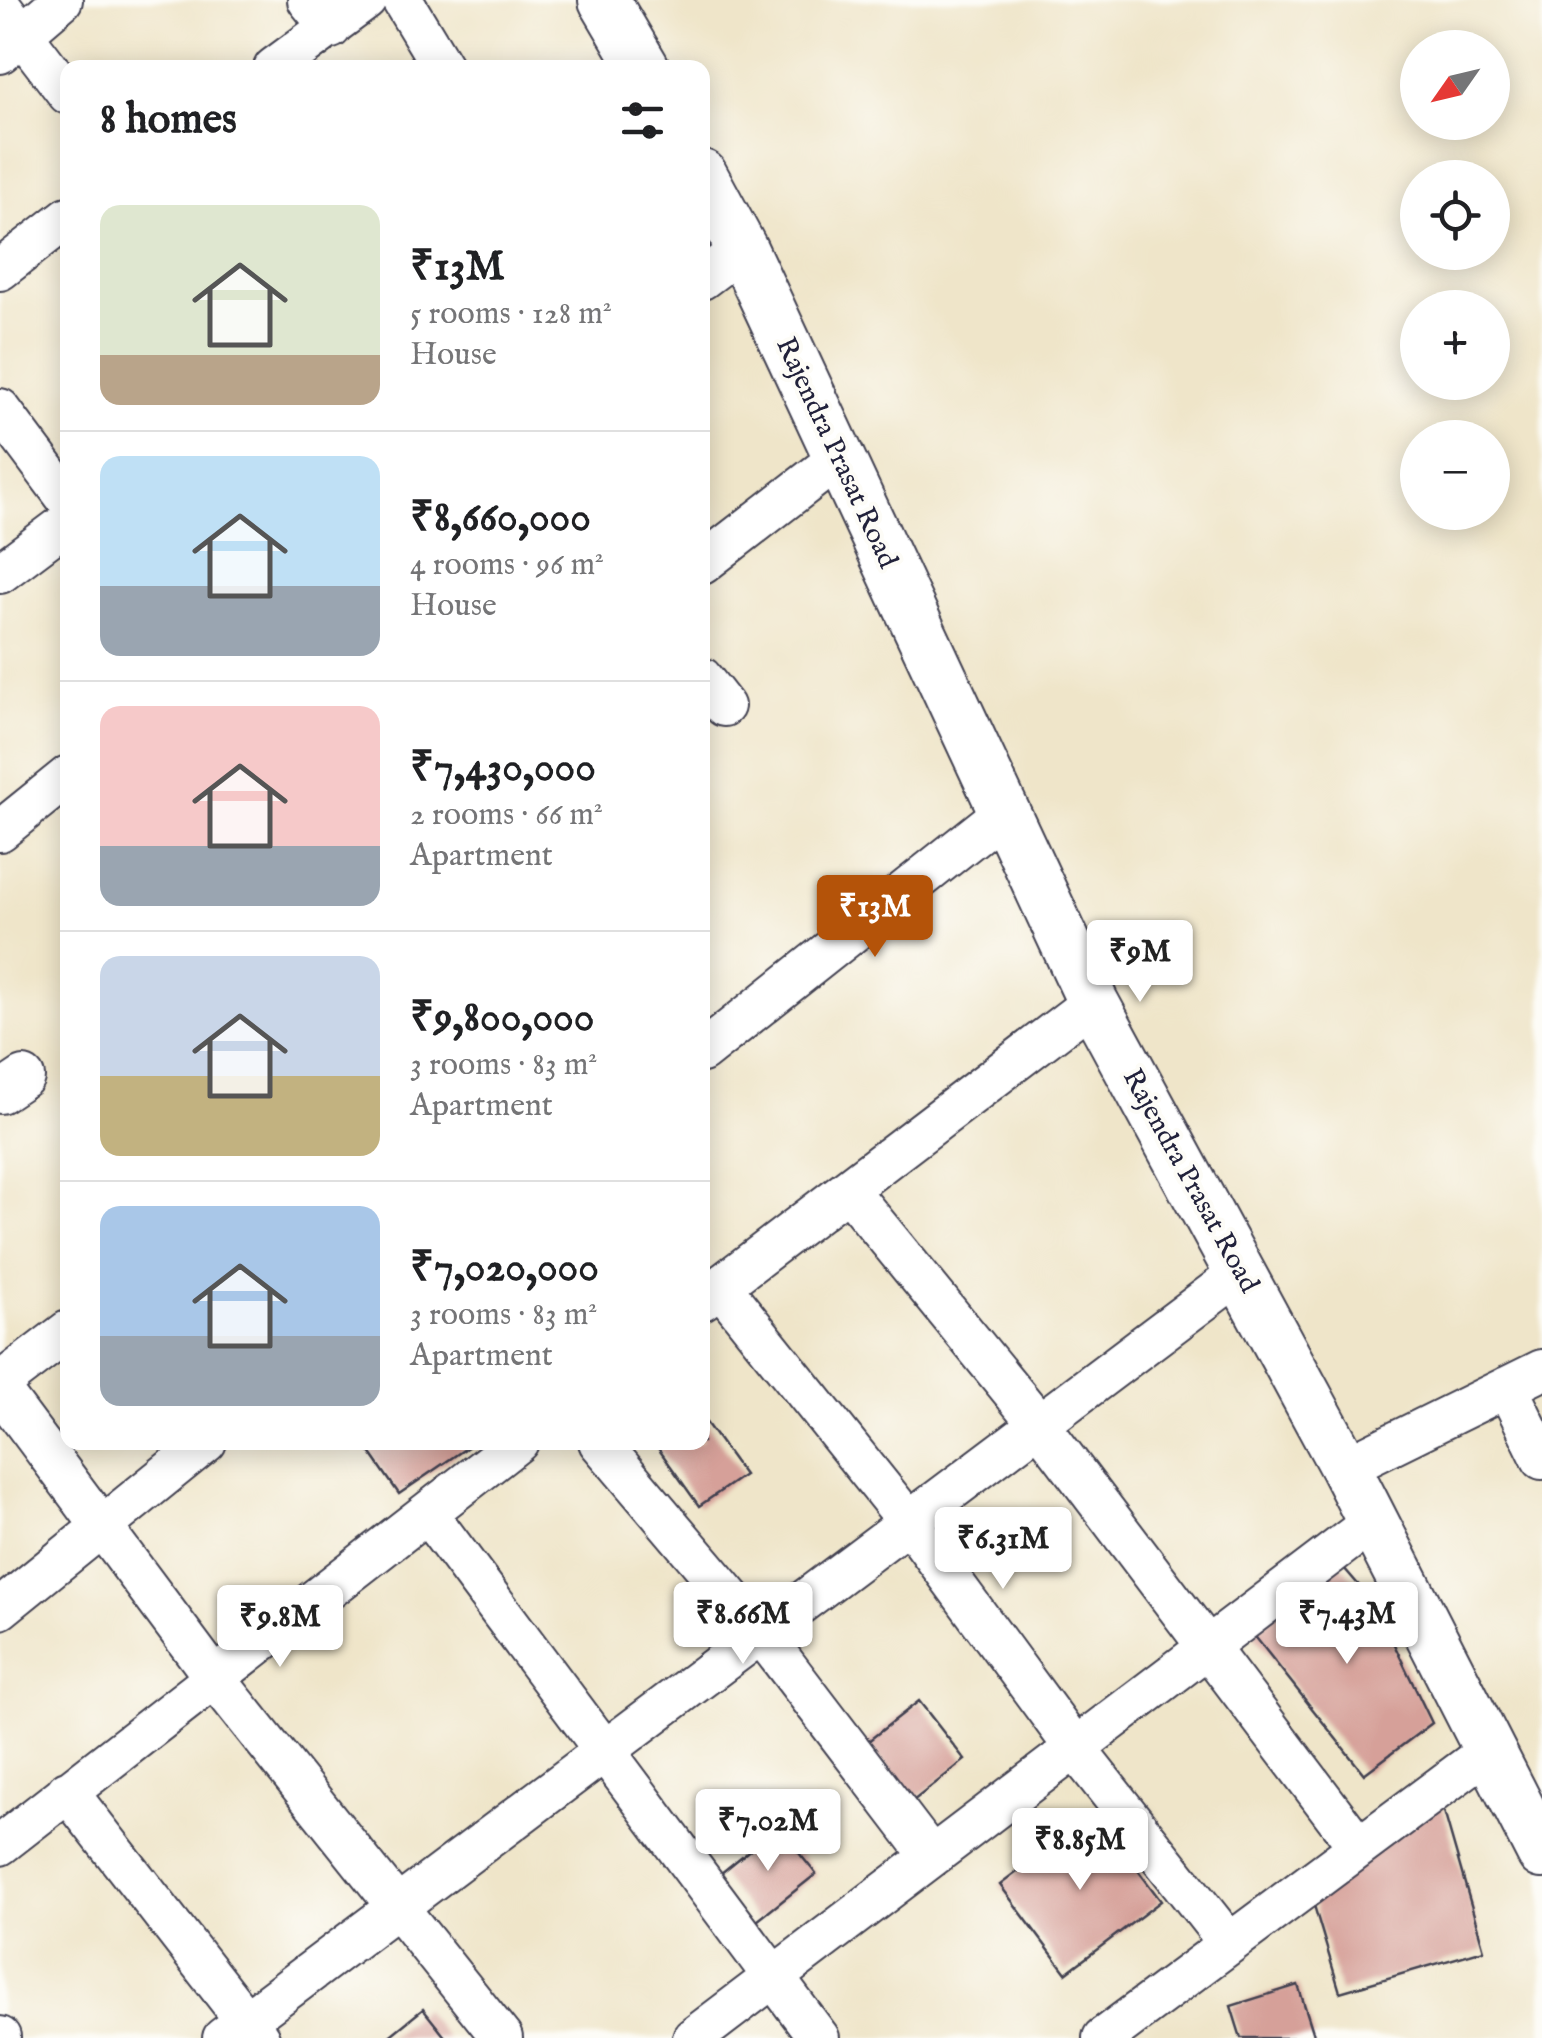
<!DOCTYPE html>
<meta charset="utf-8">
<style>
:root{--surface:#fff;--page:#f2f2f2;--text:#202124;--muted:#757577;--line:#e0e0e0;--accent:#b45309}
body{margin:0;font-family:"IM FELL English",serif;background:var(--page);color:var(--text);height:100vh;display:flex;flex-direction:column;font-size:38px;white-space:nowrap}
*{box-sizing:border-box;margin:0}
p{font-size:32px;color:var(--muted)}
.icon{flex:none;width:55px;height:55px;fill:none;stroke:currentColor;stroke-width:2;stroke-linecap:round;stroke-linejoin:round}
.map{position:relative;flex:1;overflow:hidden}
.side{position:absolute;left:60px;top:60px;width:650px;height:1390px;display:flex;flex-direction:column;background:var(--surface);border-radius:20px;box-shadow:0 5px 25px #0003}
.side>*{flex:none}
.needle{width:65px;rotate:236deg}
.controls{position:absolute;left:1400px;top:30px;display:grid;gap:20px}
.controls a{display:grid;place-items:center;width:110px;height:110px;border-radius:50%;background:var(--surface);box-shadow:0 5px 25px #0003;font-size:50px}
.price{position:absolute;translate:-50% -85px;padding:0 22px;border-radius:10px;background:#fff;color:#222;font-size:32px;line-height:65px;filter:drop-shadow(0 2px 5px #0008)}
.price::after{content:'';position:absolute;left:50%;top:60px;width:30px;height:22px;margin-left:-15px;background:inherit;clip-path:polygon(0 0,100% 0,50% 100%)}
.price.selected{background:var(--accent);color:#fff}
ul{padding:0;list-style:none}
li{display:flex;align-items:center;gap:30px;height:250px;padding:0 40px}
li+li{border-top:2px solid var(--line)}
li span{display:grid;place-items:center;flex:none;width:280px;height:200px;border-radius:20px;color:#555}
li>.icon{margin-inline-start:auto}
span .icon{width:120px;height:120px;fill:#fffc;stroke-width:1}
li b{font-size:42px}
h2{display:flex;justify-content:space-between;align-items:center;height:120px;padding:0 40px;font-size:42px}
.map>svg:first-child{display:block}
</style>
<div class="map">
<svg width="1542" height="2038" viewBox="0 0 1542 2038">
<rect width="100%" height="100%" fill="#fdfcf7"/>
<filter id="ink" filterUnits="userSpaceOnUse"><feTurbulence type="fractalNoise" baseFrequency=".01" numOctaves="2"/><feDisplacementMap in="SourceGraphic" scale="20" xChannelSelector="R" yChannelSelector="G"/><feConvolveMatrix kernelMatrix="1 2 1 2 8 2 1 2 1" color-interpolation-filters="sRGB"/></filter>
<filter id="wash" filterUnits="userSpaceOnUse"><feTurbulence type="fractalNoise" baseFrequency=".0048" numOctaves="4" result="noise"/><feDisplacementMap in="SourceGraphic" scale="40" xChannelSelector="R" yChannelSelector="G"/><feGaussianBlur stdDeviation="2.25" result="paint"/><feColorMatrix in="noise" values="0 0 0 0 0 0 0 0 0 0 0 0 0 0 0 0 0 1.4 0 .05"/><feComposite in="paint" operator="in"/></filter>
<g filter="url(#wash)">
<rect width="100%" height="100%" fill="#efe5c9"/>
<g id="blocks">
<!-- building -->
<path fill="#d6a099" d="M 702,1417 L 744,1475 L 699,1506 L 655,1444 L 702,1442 Z
M 363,1442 L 475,1442 L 399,1494 Z
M 1338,1561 L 1374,1603 L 1432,1723 L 1364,1774 L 1253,1634 Z
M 919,1701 L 965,1760 L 913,1801 L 867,1742 Z
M 1441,1801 L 1484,1950 L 1340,1992 L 1310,1892 Z
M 1095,1813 L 1161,1901 L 1066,1973 L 1000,1885 Z
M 778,1827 L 816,1874 L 757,1921 L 720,1874 Z
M 1298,1985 L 1315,2038 L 1241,2038 L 1231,2006 Z
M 423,2009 L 446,2038 L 387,2038 Z"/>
</g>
</g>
<g filter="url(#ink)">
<use href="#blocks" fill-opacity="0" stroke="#413f50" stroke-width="2.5"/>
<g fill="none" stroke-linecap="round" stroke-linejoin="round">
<!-- minor casing -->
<g stroke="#413f50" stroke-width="44">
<path id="minor" d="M 308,0 L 331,28
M 402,0 L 443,68
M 0,5 L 68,94
M 0,53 L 62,0
M 274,68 L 366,0
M 0,270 L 68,217
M 702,279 L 742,249
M 0,409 L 68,500
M 702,564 L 839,458
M 0,573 L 68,522
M 702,678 L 724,706
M 0,831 L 68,776
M 702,1052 L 1003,813
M 0,1093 L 24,1077
M 848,1190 L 1039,1424 L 1358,1846
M 721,1287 L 909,1522 L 1074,1747 L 1228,1942
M 702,1300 L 1093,1002
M 0,1383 L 68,1331
M 1507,1387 L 1542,1459
M 0,1390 L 214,1677 L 502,2038
M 599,1442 L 761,1633 L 931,1856
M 1345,1467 L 1542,1370
M 427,1513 L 819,2038
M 0,1609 L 206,1442
M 67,1791 L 259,2038
M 0,1845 L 518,1442
M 0,2037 L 0,2038
M 223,2038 L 1240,1273
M 693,2038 L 1374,1521
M 1103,2038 L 1491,1749"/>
</g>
<!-- tertiary casing -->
<g stroke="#413f50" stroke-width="54">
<path id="tertiary" d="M 604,0 L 644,68
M 702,175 L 742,249 L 1093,1002 L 1345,1467 L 1542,1853"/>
</g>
<!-- minor -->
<use href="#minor" stroke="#fff" stroke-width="40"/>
<!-- tertiary -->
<use href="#tertiary" stroke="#fff" stroke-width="50"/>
</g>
</g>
<g text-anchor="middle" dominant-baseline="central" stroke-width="8" stroke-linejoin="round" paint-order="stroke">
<!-- street labels -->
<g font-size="28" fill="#22223b" stroke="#fdfcf7">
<text transform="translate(836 453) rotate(65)">Rajendra Prasat Road</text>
<text transform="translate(1190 1181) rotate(61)">Rajendra Prasat Road</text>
</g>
</g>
</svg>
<div class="controls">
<a><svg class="needle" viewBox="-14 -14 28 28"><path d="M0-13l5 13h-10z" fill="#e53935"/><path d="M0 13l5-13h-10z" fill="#757577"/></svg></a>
<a><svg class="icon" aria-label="locate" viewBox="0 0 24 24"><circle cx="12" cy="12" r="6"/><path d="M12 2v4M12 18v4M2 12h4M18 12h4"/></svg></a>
<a>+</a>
<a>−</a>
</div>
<b class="price selected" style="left:875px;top:960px">₹13M</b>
<b class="price" style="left:1140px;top:1005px">₹9M</b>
<b class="price" style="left:1003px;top:1592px">₹6.31M</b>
<b class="price" style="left:743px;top:1667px">₹8.66M</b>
<b class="price" style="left:1347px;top:1667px">₹7.43M</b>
<b class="price" style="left:280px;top:1670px">₹9.8M</b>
<b class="price" style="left:768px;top:1874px">₹7.02M</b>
<b class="price" style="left:1080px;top:1893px">₹8.85M</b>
<section class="side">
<h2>8 homes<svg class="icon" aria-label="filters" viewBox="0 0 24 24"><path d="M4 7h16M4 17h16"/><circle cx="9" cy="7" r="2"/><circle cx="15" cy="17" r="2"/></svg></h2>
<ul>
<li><span style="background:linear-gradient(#dfe7d0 75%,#b9a48a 0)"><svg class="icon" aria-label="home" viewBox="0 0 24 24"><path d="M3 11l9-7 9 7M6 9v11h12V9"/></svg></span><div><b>₹13M</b><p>5 rooms · 128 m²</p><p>House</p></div></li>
<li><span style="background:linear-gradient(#bfe0f5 65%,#9aa5b1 0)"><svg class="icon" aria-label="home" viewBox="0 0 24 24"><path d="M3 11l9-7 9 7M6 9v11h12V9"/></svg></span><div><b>₹8,660,000</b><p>4 rooms · 96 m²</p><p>House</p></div></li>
<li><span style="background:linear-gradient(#f6c9c9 70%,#9aa5b1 0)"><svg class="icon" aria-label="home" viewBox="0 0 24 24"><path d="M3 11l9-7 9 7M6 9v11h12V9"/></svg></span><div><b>₹7,430,000</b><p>2 rooms · 66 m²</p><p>Apartment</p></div></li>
<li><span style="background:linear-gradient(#c9d6e8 60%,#c2b280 0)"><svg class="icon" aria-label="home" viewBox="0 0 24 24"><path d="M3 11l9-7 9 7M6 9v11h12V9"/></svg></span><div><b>₹9,800,000</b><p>3 rooms · 83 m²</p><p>Apartment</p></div></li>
<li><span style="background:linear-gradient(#a9c7e8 65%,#9aa5b1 0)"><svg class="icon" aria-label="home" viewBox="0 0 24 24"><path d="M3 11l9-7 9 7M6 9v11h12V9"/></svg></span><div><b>₹7,020,000</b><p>3 rooms · 83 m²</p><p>Apartment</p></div></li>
</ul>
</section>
</div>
